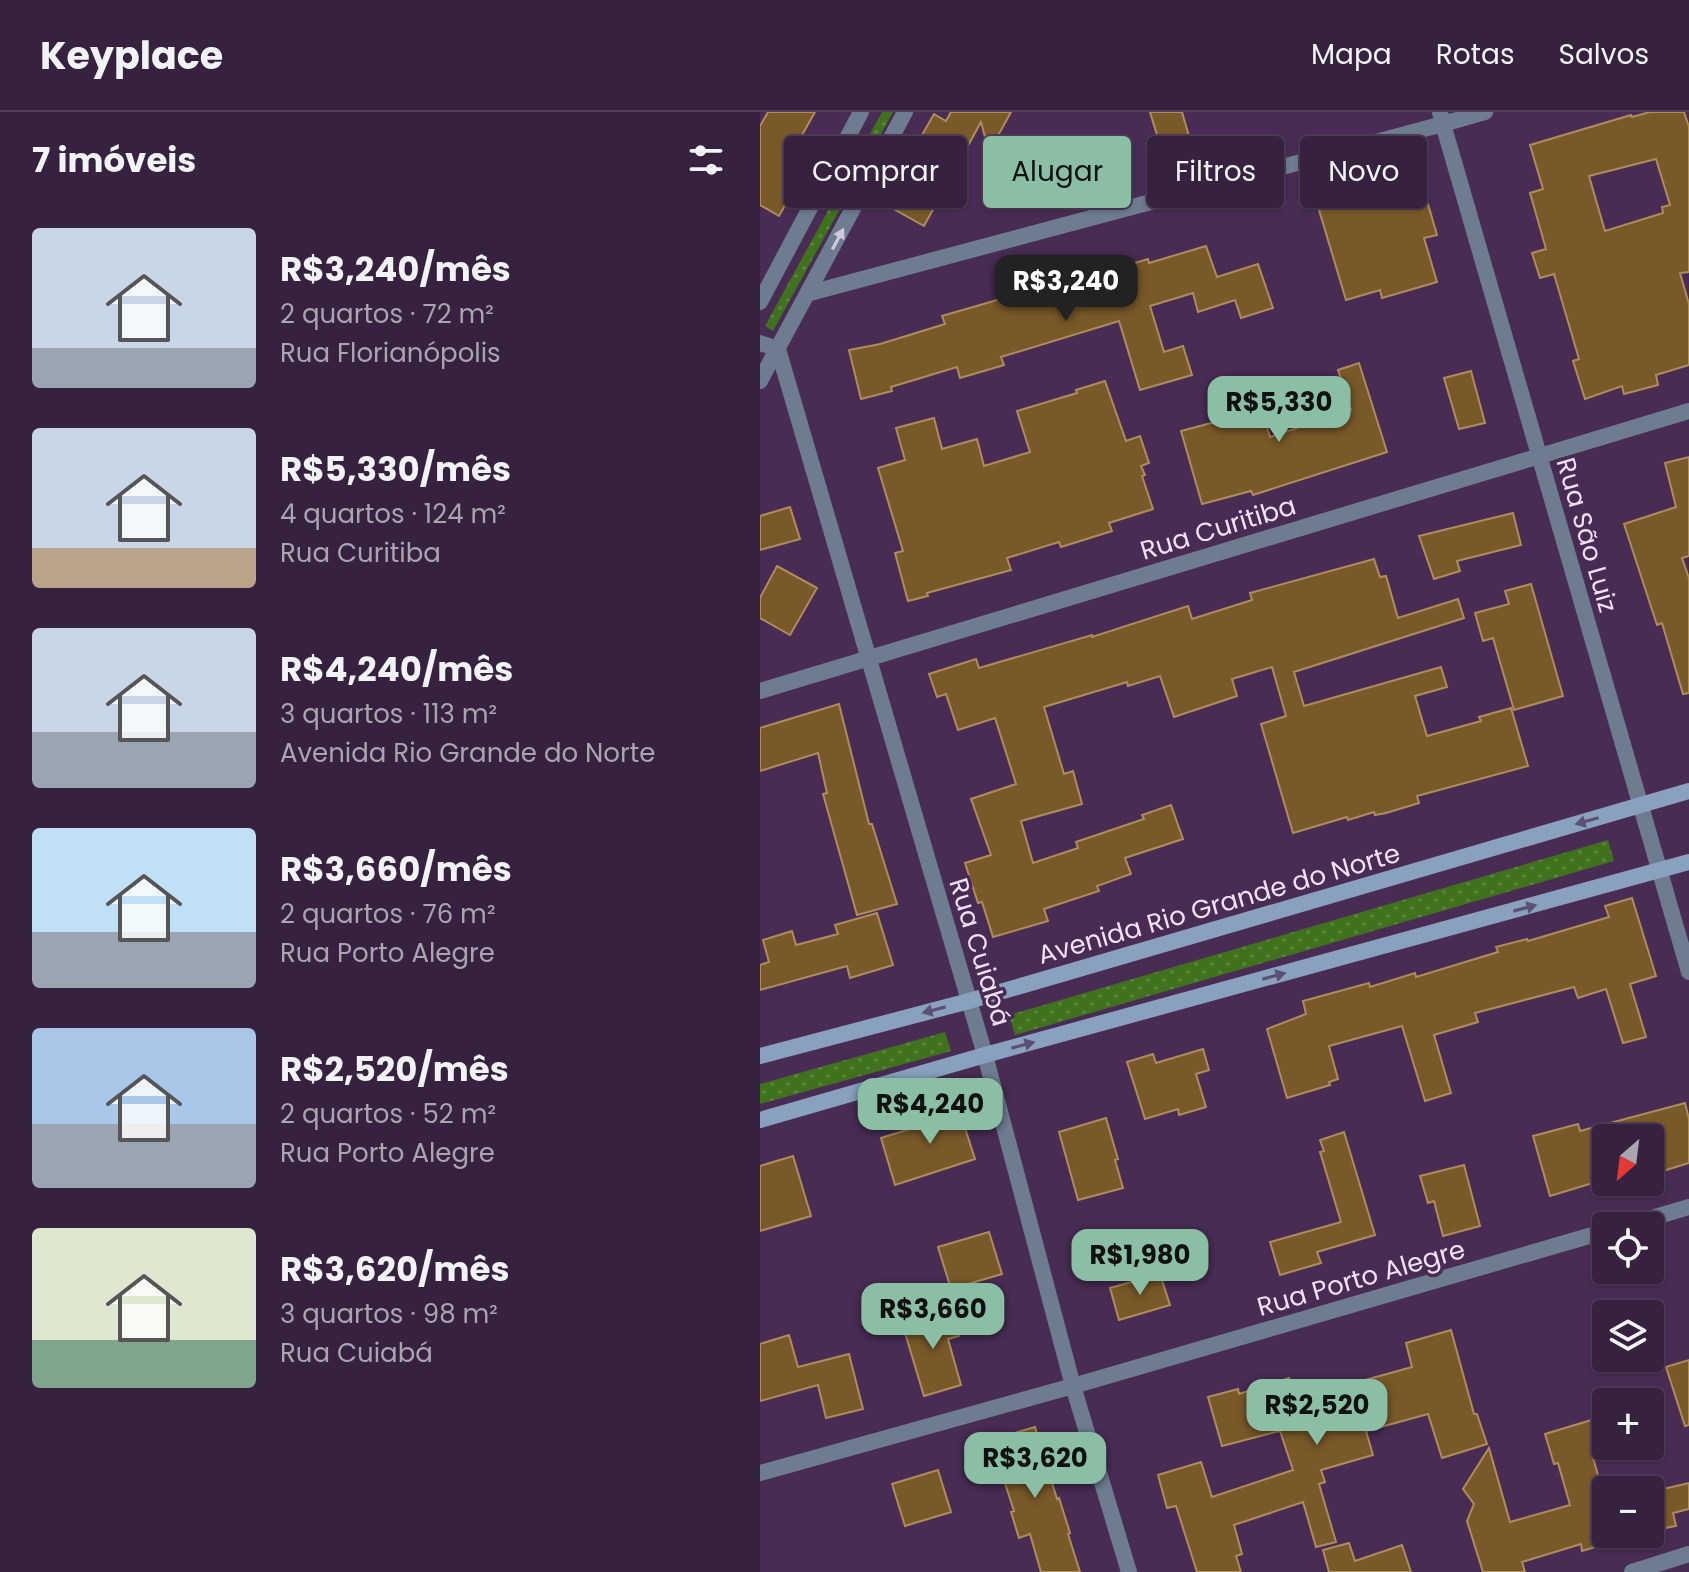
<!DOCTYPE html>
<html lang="pt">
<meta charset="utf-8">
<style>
:root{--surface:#36213f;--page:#412e4a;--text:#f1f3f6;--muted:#aaa3b0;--line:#503e59;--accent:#8abfa5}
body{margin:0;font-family:Poppins,sans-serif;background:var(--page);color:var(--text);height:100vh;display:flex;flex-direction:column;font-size:30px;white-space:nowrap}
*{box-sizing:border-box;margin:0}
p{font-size:26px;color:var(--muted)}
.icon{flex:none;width:44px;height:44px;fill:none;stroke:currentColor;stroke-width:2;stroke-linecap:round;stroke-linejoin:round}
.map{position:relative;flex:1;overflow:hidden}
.side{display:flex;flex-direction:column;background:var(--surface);width:760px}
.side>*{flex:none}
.guide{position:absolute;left:24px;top:24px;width:760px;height:72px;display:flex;gap:16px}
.needle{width:52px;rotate:208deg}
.fabs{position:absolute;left:832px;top:1012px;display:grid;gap:16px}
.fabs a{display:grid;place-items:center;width:72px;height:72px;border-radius:8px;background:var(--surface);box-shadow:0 2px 6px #0004,0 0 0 2px var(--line);font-size:40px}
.price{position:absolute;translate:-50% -68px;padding:0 18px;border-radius:16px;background:var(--accent);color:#111;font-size:26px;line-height:52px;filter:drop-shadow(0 2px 4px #0008)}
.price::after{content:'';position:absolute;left:50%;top:48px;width:24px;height:18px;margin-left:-12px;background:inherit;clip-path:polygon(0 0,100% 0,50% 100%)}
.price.active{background:#222;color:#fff}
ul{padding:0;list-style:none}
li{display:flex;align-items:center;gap:24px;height:200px;padding:0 32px}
li span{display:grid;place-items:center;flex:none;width:224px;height:160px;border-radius:8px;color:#555}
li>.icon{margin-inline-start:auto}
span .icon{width:96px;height:96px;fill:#fffc;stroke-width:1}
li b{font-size:34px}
h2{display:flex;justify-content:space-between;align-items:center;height:96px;padding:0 32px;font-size:34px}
.pill{padding:0 28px;border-radius:8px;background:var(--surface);box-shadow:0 2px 6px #0004,0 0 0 2px var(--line);font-size:28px;line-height:72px}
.pill.active{background:var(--accent);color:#111}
header{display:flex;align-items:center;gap:48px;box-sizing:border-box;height:112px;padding:0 40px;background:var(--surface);border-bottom:2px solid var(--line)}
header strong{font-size:38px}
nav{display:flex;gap:44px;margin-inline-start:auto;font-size:28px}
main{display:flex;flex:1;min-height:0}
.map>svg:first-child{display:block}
</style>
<header>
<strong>Keyplace</strong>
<nav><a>Mapa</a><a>Rotas</a><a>Salvos</a></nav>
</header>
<main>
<section class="side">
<h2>7 imóveis<svg class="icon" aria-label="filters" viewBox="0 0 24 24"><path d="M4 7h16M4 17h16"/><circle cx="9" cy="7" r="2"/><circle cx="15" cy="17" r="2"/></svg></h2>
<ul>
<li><span style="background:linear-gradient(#c9d6e8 75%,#9aa5b1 0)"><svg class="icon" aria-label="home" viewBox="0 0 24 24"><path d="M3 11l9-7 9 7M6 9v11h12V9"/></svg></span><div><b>R$3,240/mês</b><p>2 quartos · 72 m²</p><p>Rua Florianópolis</p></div></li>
<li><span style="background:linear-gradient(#c9d6e8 75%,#b9a48a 0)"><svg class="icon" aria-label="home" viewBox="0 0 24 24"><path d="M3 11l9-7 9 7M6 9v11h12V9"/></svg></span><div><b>R$5,330/mês</b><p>4 quartos · 124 m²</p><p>Rua Curitiba</p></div></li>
<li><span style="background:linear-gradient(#c9d6e8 65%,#9aa5b1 0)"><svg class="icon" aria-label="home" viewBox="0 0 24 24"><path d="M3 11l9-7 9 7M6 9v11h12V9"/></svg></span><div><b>R$4,240/mês</b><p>3 quartos · 113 m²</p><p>Avenida Rio Grande do Norte</p></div></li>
<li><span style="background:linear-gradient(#bfe0f5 65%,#9aa5b1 0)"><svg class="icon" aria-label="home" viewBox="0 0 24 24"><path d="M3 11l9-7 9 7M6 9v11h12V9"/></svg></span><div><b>R$3,660/mês</b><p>2 quartos · 76 m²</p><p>Rua Porto Alegre</p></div></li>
<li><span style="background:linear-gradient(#a9c7e8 60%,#9aa5b1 0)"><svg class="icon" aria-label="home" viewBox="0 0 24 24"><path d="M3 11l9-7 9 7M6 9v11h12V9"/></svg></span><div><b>R$2,520/mês</b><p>2 quartos · 52 m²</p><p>Rua Porto Alegre</p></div></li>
<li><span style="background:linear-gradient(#dfe7d0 70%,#7fa58c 0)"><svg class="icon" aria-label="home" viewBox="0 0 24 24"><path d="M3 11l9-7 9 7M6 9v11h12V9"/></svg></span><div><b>R$3,620/mês</b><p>3 quartos · 98 m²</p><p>Rua Cuiabá</p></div></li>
</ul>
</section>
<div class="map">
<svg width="929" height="1460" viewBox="0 0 929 1460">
<defs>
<pattern id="grass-dots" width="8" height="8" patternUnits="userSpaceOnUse" patternTransform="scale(2)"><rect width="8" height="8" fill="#40721d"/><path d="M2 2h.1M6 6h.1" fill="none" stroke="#5c863f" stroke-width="1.8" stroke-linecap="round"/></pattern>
</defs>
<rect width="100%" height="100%" fill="#482c54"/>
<!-- grass -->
<path fill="url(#grass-dots)" d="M 122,0 L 133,0 L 13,219 L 5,214 Z
M 848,728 L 854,749 L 255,923 L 249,903 Z
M 185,920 L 191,939 L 0,992 L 0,972 Z"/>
<!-- building -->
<path fill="#795929" stroke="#ae8c5c" stroke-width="2" fill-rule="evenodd" d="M 8,0 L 55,0 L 33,39 L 50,49 L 19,104 L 0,93 L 0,14 Z
M 191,0 L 251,0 L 229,40 L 221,10 L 164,114 L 123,91 L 174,2 L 186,9 Z
M 390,0 L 422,0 L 429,24 L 400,33 Z
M 890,0 L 924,0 L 929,15 L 929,160 L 920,161 L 929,192 L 929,253 L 896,263 L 898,273 L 864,282 L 862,274 L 825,287 L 813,249 L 819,247 L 794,162 L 780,166 L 772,141 L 786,137 L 770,81 L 783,77 L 770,33 L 871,3 L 872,5 ZM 896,47 L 910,93 L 902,95 L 903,101 L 845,119 L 829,64 Z
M 292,30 L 303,68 L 242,85 L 232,47 Z
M 661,68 L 677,123 L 664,126 L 677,170 L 622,186 L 620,178 L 586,188 L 559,98 Z
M 446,134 L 457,165 L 498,152 L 513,196 L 481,206 L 475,188 L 438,200 L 433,181 L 390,194 L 404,240 L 423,234 L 432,263 L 380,278 L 359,209 L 241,245 L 244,253 L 200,266 L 197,255 L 131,275 L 132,279 L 101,287 L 89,238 L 120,232 L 185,212 L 182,204 L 279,176 L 281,183 L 346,166 L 344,160 L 388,147 L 389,151 Z
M 599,251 L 627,340 L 493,383 L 491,379 L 442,392 L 421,319 L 455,310 L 452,301 L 473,295 L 469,282 L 495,274 L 510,325 L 591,298 L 578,258 Z
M 711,259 L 725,311 L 699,317 L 684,266 Z
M 345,269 L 366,329 L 380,324 L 389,351 L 381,354 L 385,363 L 382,364 L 393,397 L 349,411 L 352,419 L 301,435 L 299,430 L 247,446 L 251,458 L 167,481 L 168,484 L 148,489 L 135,441 L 143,439 L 118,356 L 145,348 L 136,316 L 174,306 L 182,337 L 217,327 L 224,354 L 270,340 L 257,299 L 317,281 L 316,278 Z
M 929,345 L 929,444 L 922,446 L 929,466 L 929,581 L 923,582 L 902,511 L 897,513 L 864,412 L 916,395 L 905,351 Z
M 30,395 L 40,427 L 0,438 L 0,404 Z
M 753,401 L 761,433 L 697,449 L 700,459 L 674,467 L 659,424 Z
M 614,447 L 620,465 L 626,464 L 638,506 L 698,487 L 704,506 L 534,560 L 544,594 L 681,555 L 687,575 L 655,584 L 667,624 L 721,609 L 719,605 L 751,596 L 768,654 L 657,684 L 659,691 L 626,701 L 615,703 L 614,700 L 588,708 L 587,705 L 533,721 L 501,612 L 526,604 L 512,555 L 472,567 L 477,584 L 414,605 L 400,564 L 368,574 L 367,570 L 284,595 L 304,662 L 313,659 L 322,692 L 261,709 L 273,751 L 318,736 L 316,730 L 384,707 L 382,703 L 411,693 L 423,727 L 365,746 L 371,762 L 337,774 L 339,779 L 284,797 L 288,809 L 233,825 L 222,790 L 218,791 L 205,751 L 231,743 L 211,687 L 256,672 L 235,606 L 198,618 L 186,582 L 177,585 L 169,562 L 216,547 L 219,556 L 332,523 L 332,525 L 428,494 L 432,507 L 492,488 L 490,481 Z
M 17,454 L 57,476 L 30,523 L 0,506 L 0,486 Z
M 771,472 L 803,584 L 754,598 L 733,526 L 723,529 L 715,501 L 749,492 L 745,479 Z
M 79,592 L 109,712 L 112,712 L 137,792 L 97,803 L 63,682 L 67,681 L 58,641 L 0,659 L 0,616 Z
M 872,786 L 896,864 L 870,872 L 886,925 L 863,931 L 846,877 L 818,886 L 814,875 L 715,901 L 718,910 L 674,923 L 691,981 L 665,989 L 642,914 L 569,934 L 578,967 L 569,970 L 570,973 L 527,986 L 507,917 L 546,902 L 543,889 L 609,871 L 610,875 L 655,861 L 656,865 L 738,840 L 736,835 L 767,827 L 768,829 L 849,805 L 845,794 Z
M 117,801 L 133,853 L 90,866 L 87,854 L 0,878 L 0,853 L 9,850 L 3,828 L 32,819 L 36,833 L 78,822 L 75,813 Z
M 443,937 L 449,958 L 436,962 L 446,995 L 419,1003 L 418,997 L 385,1007 L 367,950 L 393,942 L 396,951 Z
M 925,991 L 929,1007 L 929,1051 L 903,1059 L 901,1052 L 890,1055 L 890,1026 L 846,1026 L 846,1067 L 790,1084 L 773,1024 L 818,1012 L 820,1019 Z
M 206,994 L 212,1013 L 205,1016 L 215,1047 L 135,1073 L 121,1026 L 160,1014 L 159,1008 Z
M 346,1006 L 358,1047 L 355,1048 L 363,1076 L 318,1088 L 299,1020 Z
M 584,1020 L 615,1123 L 557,1140 L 561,1151 L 520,1163 L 510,1130 L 581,1110 L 560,1040 L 564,1039 L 560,1028 Z
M 33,1044 L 51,1104 L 0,1119 L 0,1054 Z
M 704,1053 L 720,1114 L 683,1124 L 674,1089 L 668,1091 L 660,1064 Z
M 229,1120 L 242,1162 L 191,1177 L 178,1135 Z
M 400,1162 L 410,1193 L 359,1208 L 350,1176 Z
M 191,1197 L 199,1224 L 188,1227 L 201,1273 L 164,1284 L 142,1211 Z
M 691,1218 L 714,1302 L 717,1302 L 727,1332 L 682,1346 L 668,1302 L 606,1319 L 613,1343 L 561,1358 L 565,1370 L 559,1372 L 576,1430 L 556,1435 L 543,1390 L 474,1413 L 482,1442 L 476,1444 L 481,1460 L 437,1460 L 416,1394 L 407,1396 L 398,1363 L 441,1350 L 452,1385 L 533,1358 L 520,1319 L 462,1334 L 448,1285 L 478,1277 L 479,1282 L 529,1266 L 546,1314 L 606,1296 L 598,1270 L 652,1255 L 646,1231 Z
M 29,1223 L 38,1255 L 89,1242 L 103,1297 L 66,1306 L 58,1273 L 0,1289 L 0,1232 Z
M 929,1248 L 929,1313 L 925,1314 L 906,1255 Z
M 838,1306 L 847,1337 L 832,1342 L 846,1392 L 846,1432 L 822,1439 L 821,1432 L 762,1450 L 765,1460 L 723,1460 L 707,1409 L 714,1392 L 703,1377 L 729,1336 L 750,1410 L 810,1393 L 798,1351 L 794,1352 L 785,1322 Z
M 275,1315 L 297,1387 L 299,1386 L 310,1421 L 308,1422 L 320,1460 L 281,1460 L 270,1422 L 259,1426 L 251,1400 L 254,1399 L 231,1328 Z
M 178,1358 L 191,1400 L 145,1414 L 132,1372 Z
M 929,1371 L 929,1397 L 913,1401 L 916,1414 L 890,1419 L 890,1380 Z
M 589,1431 L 595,1449 L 642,1433 L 651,1460 L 569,1460 L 563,1438 Z"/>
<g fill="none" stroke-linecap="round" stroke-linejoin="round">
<!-- minor -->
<path stroke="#6d7c8f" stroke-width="16" d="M 50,181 L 683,12 L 929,860
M 0,231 L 18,237 L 225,943 L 313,1274 L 369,1460
M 0,579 L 929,299
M 865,1114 L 929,1095
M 0,1361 L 313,1274 L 846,1119
M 872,1460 L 929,1442"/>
<!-- tertiary -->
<path stroke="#6d7c8f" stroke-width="16" d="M 680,0 L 683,12 L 725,0
M 0,190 L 101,0
M 0,269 L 145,0"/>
<!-- secondary -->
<path stroke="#89a1bf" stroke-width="16" d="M 0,944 L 209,889 L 929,679
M 0,1008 L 225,943 L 929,750"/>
</g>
<!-- one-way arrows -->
<defs><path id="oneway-solid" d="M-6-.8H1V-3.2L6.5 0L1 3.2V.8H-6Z" transform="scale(2)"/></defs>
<use fill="#d1c8df" href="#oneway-solid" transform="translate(78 127) rotate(-62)"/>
<g fill="#5c4f74">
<use href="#oneway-solid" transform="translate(827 709) rotate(164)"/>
<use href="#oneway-solid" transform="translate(765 796) rotate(-15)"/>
<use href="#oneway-solid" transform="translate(514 864) rotate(-15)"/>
<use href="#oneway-solid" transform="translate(174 898) rotate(165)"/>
<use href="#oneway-solid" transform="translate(263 933) rotate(-15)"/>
</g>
<g text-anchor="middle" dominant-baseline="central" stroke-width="7" stroke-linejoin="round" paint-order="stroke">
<!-- street labels -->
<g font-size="26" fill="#f2e1fa" stroke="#482c54">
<text transform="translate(458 416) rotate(-17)">Rua Curitiba</text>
<text transform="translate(827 423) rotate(74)">Rua São Luiz</text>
<text transform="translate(459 792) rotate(-16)">Avenida Rio Grande do Norte</text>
<text transform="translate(220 840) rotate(73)">Rua Cuiabá</text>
<text transform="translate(601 1166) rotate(-16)">Rua Porto Alegre</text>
</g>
</g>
</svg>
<div class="fabs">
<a><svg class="needle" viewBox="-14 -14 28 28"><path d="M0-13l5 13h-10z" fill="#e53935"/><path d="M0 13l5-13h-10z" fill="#aaa3b0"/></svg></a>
<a><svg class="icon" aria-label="locate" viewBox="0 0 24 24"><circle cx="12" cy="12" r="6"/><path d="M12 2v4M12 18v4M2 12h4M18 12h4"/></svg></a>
<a><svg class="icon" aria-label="layers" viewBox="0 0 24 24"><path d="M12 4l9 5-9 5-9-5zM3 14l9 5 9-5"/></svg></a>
<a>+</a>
<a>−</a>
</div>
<b class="price active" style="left:306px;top:211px">R$3,240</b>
<b class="price" style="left:519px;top:332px">R$5,330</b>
<b class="price" style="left:170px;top:1034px">R$4,240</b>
<b class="price" style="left:380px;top:1185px">R$1,980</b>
<b class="price" style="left:173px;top:1239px">R$3,660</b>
<b class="price" style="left:557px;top:1335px">R$2,520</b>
<b class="price" style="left:275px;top:1388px">R$3,620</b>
<div class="guide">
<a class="pill">Comprar</a>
<a class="pill active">Alugar</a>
<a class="pill">Filtros</a>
<a class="pill">Novo</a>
</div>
</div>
</main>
